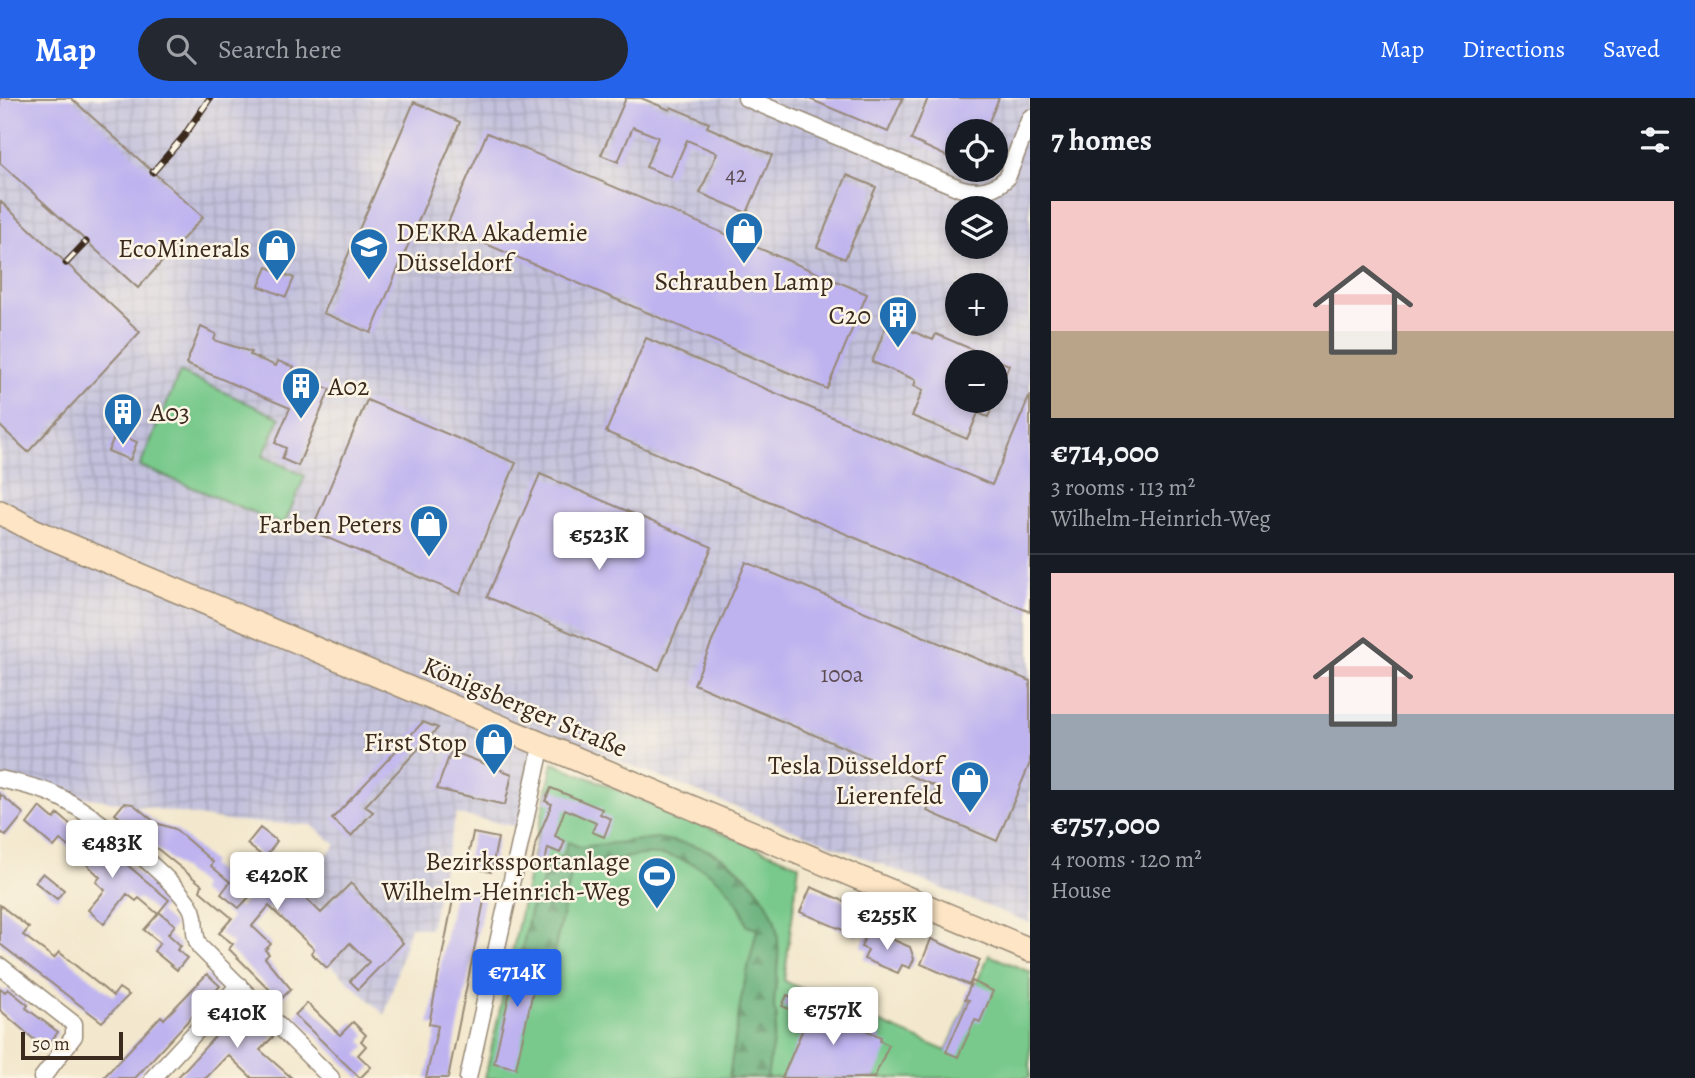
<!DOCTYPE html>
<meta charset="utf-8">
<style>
:root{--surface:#171b24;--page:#242831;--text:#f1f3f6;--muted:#9ea1a6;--line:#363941;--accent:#2563eb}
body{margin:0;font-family:Alegreya,serif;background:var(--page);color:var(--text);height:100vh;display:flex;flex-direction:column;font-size:26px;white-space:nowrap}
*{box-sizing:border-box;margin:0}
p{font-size:23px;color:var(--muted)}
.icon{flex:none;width:38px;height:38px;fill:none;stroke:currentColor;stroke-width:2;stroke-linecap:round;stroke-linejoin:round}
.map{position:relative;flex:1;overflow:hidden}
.sheet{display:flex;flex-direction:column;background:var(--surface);width:665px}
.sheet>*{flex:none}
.controls{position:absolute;left:945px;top:21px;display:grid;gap:14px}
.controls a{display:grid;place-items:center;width:63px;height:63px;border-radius:50%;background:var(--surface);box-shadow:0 4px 10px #0003;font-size:35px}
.scale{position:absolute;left:21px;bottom:18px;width:102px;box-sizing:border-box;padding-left:7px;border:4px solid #3b2a1e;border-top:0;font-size:19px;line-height:24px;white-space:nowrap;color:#3b2a1e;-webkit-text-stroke:5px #fcf5e5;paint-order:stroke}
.price{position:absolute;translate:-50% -60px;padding:0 16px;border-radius:7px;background:#fff;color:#222;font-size:23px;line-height:46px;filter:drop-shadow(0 2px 4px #0008)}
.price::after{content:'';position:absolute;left:50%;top:42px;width:21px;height:16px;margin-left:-10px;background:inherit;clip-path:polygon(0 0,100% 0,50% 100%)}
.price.on{background:var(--accent);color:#fff}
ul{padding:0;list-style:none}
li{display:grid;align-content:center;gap:14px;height:371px;padding:0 21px}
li+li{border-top:2px solid var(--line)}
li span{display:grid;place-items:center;height:217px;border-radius:0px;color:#555}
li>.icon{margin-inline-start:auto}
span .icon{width:126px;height:126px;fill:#fffc;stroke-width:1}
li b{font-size:30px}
h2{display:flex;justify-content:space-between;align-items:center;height:84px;padding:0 21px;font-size:30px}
header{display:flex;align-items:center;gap:42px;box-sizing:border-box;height:98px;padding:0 35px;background:var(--accent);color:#fff}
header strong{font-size:33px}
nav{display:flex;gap:38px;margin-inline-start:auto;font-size:24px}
.search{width:490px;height:63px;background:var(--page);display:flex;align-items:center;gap:18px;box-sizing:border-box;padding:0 24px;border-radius:38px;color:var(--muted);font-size:26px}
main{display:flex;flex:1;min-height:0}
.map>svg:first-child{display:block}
</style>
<header>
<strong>Map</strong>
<div class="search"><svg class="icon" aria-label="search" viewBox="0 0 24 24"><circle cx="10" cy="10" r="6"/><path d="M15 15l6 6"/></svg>Search here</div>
<nav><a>Map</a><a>Directions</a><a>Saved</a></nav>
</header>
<main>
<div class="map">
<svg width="1030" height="980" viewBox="0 0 1030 980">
<defs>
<pattern id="industrial-grid" width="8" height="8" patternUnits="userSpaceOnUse" patternTransform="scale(1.75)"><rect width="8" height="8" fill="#c3c1dc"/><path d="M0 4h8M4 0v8" fill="none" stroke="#a8a6bc"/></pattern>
<pattern id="forest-firs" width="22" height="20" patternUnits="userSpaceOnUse" patternTransform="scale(1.75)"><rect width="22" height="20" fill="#62ad77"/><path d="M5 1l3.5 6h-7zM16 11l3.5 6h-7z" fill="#528d61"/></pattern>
</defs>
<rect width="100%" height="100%" fill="#fcf5e5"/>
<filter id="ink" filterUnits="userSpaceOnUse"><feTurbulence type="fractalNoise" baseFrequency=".0143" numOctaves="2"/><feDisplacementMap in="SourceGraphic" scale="14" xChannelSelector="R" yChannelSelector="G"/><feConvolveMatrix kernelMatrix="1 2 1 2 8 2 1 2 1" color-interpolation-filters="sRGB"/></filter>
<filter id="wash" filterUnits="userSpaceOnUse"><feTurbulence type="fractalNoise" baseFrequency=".00686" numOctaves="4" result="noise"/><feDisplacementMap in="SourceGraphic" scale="28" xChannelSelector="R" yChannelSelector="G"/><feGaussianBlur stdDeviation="1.57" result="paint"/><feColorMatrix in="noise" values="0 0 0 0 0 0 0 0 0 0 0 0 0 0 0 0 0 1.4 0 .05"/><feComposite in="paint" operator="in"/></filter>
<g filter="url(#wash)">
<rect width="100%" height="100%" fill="#f3e8cd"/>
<!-- industrial -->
<path fill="url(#industrial-grid)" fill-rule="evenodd" d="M 0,0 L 1030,0 L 1030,825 L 540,632 L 519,729 L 456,716 L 430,831 L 410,828 L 385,917 L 273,813 L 336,747 L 312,727 L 227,723 L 91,700 L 60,698 L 0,681 ZM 957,33 L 996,33 L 996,72 L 957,72 ZM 957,110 L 996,110 L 996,149 L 957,149 ZM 957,187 L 996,187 L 996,226 L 957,226 ZM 957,264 L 996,264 L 996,303 L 957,303 Z"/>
<!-- green -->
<path fill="#78c98b" stroke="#5a7a54" stroke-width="2" d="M 180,274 L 280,320 L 263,358 L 305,378 L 284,427 L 140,368 Z
M 553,665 L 799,767 L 784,883 L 946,953 L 989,857 L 1030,874 L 1030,980 L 485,980 Z"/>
<!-- forest -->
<path fill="url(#forest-firs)" stroke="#4e6c4a" stroke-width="2" d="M 657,740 C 671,743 686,745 699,749 C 734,760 772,797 777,834 C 781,858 775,885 774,909 L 777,919 L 767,980 L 729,980 L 741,901 L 757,831 L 747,828 C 733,777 680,748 629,759 C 618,762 609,771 600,773 C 593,775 580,770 573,769 L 553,859 L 522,852 L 532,804 L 538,802 L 547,765 L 563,758 L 568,744 L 580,749 Z"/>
<g id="blocks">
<!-- building -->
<path fill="#beb3ef" d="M 0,0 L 71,0 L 203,119 L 138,190 L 0,65 Z
M 626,0 L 641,0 L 670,12 L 671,9 L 709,25 L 707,29 L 772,57 L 747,115 L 700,95 L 717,55 L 687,42 L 671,79 L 646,69 L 658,39 L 633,29 L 618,64 L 601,57 Z
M 807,0 L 903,0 L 888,34 Z
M 928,0 L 999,0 L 985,33 L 957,33 L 957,63 L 911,42 Z
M 414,4 L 460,24 L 371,235 L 323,215 Z
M 487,35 L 867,196 L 827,291 L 446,129 Z
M 847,77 L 876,89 L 845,161 L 817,149 Z
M 0,103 L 140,234 L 28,354 L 0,328 Z
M 267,169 L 294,180 L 286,199 L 259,188 Z
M 888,223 L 933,242 L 936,236 L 1009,267 L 996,299 L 996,264 L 957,264 L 957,303 L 995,303 L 988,319 L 978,315 L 967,341 L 912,318 L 923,292 L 914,288 L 916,282 L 872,264 Z
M 201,229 L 216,236 L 214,242 L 251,254 L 250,257 L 276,268 L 278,263 L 294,269 L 288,282 L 310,291 L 312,284 L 330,291 L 298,368 L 282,361 L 286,350 L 275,345 L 290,310 L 186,266 Z
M 646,240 L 992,387 L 1030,297 L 1030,514 L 606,334 Z
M 367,302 L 516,365 L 460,496 L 311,433 Z
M 116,335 L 137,344 L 130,362 L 108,353 Z
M 540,376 L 712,449 L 659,572 L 487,499 Z
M 746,464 L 1030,583 L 1030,665 L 997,743 L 927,713 L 937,689 L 694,586 Z
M 423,624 L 438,630 L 365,708 L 373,714 L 351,738 L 332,721 Z
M 451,653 L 512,676 L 505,707 L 437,691 Z
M 551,690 L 602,711 L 600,716 L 611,721 L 604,739 L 592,734 L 596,725 L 565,711 L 555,738 L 565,743 L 560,755 L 548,750 L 543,773 L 531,770 L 536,744 L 552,706 L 545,703 Z
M 0,696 L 24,716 L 6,738 L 0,733 Z
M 124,705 L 133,706 L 156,725 L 175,731 L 213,764 L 211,768 L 230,784 L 221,796 L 239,810 L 263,784 L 284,802 L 295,789 L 321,815 L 351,785 L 403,845 L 358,891 L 350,883 L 369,864 L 350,845 L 327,870 L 311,855 L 314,851 L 269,808 L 252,828 L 271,846 L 265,852 L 269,856 L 265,860 L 291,891 L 280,902 L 229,851 L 233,846 L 219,835 L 232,820 L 200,793 L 202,787 L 115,716 Z
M 40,709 L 54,721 L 58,716 L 72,728 L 75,725 L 88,734 L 169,802 L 159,814 L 175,827 L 168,836 L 181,848 L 177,852 L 187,860 L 177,872 L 154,853 L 160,845 L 144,832 L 158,816 L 139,800 L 136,803 L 127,796 L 104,826 L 88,812 L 105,792 L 96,784 L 100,779 L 67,747 L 60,742 L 54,749 L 27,726 Z
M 260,730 L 277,743 L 265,760 L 247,746 Z
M 473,735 L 498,740 L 491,774 L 466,768 Z
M 43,775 L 64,792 L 57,801 L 35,784 Z
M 811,789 L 867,813 L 857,838 L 800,814 Z
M 455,791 L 485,798 L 448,980 L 426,980 L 438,928 L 429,926 Z
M 0,807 L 29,830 L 23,837 L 54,860 L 59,854 L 113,898 L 119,890 L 129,897 L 102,924 L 0,846 Z
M 875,834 L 910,849 L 914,861 L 910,870 L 902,867 L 898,875 L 864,861 L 868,852 L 861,849 L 865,839 Z
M 931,841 L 980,862 L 969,887 L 921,866 Z
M 519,853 L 541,857 L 516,970 L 494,965 Z
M 207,876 L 220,888 L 135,980 L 103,980 L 161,918 L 164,921 Z
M 972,883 L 993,893 L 980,924 L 975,922 L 958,959 L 946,954 L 969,902 L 965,901 Z
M 0,890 L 5,894 L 8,891 L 28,907 L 26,910 L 58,934 L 45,951 L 0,912 Z
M 787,897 L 881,939 L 880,943 L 889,947 L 874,980 L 782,980 L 808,919 L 782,908 Z
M 307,905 L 340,937 L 353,924 L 366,937 L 361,943 L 366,948 L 358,957 L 371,969 L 360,980 L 295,917 Z
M 242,909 L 273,939 L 260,952 L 292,980 L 252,980 L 228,957 L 206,980 L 177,980 Z"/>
</g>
</g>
<g filter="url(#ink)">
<use href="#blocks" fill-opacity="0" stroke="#978976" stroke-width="2"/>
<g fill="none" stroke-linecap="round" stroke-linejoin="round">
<!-- minor casing -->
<g stroke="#978976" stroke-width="19">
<path id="minor" d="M 746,0 L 959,90 C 977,96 993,93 1007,80 L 1030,20
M 0,681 C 19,686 40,689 57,698 C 90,713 171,778 190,808 C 198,820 191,836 200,849 L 331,980
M 0,868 L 74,926 L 74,938 L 42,980
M 153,980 L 239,887
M 468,980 L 542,646"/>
</g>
<!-- secondary casing -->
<g stroke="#978976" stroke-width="26">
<path id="secondary" d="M 0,414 L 33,432 L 1030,852"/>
</g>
<!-- minor -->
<use href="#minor" stroke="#fff" stroke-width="16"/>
<!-- secondary -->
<use href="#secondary" stroke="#fde5c5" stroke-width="23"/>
<!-- rail casing -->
<g stroke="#3b2a1e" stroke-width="7">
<path id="rail" d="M 153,74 L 184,38 L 210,0
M 66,165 L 86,144"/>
</g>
<!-- rail -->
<use href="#rail" stroke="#fcf5e5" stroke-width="4.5" stroke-dasharray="13" stroke-linecap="butt"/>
</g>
</g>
<!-- icons -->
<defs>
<g id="shop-pin" transform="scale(2.0125)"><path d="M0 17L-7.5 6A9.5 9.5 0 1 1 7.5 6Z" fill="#1f6fb2" stroke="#fcf5e5"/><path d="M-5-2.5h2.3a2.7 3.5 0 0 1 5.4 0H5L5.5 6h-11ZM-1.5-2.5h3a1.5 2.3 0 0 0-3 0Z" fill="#fff"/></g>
<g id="university-pin" transform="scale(2.0125)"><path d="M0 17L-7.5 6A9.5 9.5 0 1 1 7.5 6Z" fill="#1f6fb2" stroke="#fcf5e5"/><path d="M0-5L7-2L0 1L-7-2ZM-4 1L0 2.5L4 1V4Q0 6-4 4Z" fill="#fff"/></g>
<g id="building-pin" transform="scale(2.0125)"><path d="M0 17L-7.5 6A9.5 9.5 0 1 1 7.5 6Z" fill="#1f6fb2" stroke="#fcf5e5"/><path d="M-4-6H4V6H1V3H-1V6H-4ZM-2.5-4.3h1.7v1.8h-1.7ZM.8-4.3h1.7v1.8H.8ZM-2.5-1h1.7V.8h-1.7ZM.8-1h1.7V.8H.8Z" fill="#fff"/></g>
<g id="stadium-pin" transform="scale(2.0125)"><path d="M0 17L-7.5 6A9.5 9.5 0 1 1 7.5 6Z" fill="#1f6fb2" stroke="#fcf5e5"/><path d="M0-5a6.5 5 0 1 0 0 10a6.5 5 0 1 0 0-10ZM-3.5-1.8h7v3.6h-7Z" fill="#fff"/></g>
</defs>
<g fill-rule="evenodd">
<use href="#shop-pin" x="744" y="133"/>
<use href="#university-pin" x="369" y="149"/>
<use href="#shop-pin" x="277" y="150"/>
<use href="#building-pin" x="898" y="217"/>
<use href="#building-pin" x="301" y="288"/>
<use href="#building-pin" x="123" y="314"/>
<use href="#shop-pin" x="429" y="426"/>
<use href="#shop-pin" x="494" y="644"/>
<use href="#shop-pin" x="970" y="682"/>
<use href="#stadium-pin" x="657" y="778"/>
</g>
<g text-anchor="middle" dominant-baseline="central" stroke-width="5" stroke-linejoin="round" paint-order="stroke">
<!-- number labels -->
<g font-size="23" fill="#5c4c52">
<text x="736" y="76">42</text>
<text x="842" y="576">100a</text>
</g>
<!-- poi labels -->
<g font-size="26" fill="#3b2a1e" stroke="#fcf5e5" text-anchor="end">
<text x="396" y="134" text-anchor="start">DEKRA Akademie<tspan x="396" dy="30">Düsseldorf</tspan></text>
<text x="250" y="150">EcoMinerals</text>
<text x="744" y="183" text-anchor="middle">Schrauben Lamp</text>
<text x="871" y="217">C20</text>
<text x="328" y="288" text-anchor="start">A02</text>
<text x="150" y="314" text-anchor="start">A03</text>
<text x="402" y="426">Farben Peters</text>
<text x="467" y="644">First Stop</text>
<text x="943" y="667">Tesla Düsseldorf<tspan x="943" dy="30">Lierenfeld</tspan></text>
<text x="630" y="763">Bezirkssportanlage<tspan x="630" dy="30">Wilhelm-Heinrich-Weg</tspan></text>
</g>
<!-- street labels -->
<g font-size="26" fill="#3b2a1e" stroke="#fcf5e5">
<text transform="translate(525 609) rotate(23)">Königsberger Straße</text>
</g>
</g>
</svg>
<div class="controls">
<a><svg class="icon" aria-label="locate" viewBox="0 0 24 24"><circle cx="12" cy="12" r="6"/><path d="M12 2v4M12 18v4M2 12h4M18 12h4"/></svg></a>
<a><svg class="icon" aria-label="layers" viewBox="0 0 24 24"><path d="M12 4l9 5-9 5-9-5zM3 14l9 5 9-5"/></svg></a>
<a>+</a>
<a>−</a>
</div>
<div class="scale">50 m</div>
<b class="price" style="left:599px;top:474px">€523K</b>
<b class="price" style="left:112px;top:782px">€483K</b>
<b class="price" style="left:277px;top:814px">€420K</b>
<b class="price" style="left:887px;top:854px">€255K</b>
<b class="price on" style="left:517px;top:911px">€714K</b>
<b class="price" style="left:833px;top:949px">€757K</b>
<b class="price" style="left:237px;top:952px">€410K</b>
</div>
<section class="sheet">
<h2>7 homes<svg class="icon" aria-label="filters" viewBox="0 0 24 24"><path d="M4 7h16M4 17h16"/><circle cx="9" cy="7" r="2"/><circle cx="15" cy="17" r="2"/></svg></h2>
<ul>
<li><span style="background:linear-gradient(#f6c9c9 60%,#b9a48a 0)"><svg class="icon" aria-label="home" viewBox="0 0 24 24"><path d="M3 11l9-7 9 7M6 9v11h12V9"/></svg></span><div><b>€714,000</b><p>3 rooms · 113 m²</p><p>Wilhelm-Heinrich-Weg</p></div></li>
<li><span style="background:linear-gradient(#f6c9c9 65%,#9aa5b1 0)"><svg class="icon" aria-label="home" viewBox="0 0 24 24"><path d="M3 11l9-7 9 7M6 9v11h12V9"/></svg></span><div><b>€757,000</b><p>4 rooms · 120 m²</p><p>House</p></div></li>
</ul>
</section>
</main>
